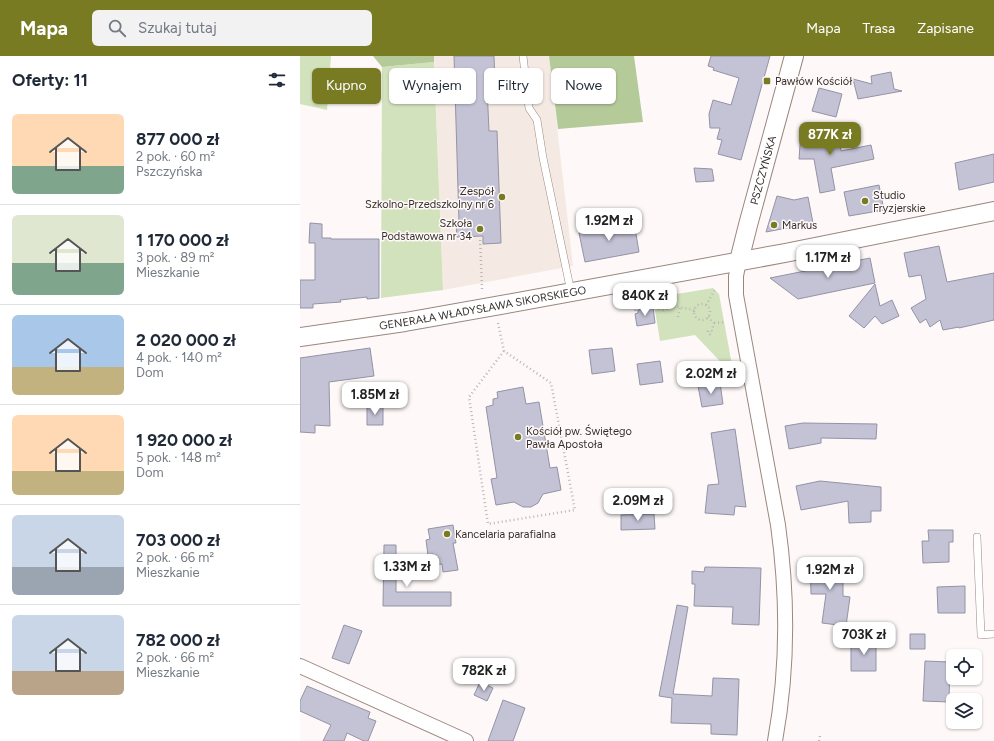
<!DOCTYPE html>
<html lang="pl">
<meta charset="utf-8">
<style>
:root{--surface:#fff;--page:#f2f2f3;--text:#1f2937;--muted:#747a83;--line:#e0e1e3;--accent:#797b23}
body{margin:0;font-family:Figtree,sans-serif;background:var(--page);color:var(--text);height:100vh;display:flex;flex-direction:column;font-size:15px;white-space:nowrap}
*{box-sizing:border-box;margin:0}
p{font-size:13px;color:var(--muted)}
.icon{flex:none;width:22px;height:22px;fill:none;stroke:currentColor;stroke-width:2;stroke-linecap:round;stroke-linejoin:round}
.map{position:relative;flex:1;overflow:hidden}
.sheet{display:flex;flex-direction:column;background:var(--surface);width:300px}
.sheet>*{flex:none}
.top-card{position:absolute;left:12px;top:12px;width:380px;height:36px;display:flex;gap:8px}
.fabs{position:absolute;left:646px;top:593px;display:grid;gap:8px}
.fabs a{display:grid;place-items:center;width:36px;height:36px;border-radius:6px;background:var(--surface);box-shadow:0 1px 3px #0004;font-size:20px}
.price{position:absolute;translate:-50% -34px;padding:0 9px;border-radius:8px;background:#fff;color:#222;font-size:13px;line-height:26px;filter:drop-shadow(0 1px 2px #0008)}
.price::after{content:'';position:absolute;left:50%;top:24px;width:12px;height:9px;margin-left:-6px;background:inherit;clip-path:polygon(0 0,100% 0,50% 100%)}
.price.selected{background:var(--accent);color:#fff}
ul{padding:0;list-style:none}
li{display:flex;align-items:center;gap:12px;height:100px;padding:0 12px}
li+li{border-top:1px solid var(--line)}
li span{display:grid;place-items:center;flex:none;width:112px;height:80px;border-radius:6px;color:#555}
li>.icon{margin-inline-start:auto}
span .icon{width:48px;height:48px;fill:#fffc;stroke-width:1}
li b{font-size:17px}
h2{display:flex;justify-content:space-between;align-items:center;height:48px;padding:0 12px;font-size:17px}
.chip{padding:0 14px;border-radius:6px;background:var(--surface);box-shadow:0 1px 3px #0004;font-size:14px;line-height:36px}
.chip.selected{background:var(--accent);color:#fff}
header{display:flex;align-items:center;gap:24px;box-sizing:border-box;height:56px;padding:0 20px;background:var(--accent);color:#fff}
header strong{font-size:19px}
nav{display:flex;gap:22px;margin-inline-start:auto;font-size:14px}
.search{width:280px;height:36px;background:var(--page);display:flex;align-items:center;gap:10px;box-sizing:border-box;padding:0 14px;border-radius:6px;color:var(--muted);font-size:15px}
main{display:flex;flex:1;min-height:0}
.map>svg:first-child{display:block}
</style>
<header>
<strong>Mapa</strong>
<div class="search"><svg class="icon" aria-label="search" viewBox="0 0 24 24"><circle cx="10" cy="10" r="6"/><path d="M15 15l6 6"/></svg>Szukaj tutaj</div>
<nav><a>Mapa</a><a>Trasa</a><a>Zapisane</a></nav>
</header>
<main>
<section class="sheet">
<h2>Oferty: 11<svg class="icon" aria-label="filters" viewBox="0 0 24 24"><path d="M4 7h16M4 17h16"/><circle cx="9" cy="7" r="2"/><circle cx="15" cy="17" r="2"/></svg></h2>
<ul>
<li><span style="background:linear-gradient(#ffd9b3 65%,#7fa58c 0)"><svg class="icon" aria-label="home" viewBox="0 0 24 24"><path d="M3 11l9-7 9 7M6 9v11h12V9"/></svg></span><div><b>877 000 zł</b><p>2 pok. · 60 m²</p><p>Pszczyńska</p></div></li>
<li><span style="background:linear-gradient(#dfe7d0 60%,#7fa58c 0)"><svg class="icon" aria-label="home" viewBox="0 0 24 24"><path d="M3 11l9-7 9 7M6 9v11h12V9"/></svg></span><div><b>1 170 000 zł</b><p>3 pok. · 89 m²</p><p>Mieszkanie</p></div></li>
<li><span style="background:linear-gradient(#a9c7e8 65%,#c2b280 0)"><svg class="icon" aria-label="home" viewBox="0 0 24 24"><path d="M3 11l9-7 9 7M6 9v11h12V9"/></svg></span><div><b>2 020 000 zł</b><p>4 pok. · 140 m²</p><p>Dom</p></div></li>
<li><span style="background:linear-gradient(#ffd9b3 70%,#c2b280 0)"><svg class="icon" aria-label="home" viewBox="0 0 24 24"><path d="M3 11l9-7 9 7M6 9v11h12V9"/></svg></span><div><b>1 920 000 zł</b><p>5 pok. · 148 m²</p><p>Dom</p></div></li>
<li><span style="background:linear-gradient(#c9d6e8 65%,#9aa5b1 0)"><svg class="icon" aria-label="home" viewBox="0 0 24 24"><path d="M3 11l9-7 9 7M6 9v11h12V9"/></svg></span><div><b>703 000 zł</b><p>2 pok. · 66 m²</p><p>Mieszkanie</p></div></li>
<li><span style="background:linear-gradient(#c9d6e8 70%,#b9a48a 0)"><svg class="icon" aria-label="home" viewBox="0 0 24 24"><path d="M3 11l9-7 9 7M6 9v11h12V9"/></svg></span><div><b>782 000 zł</b><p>2 pok. · 66 m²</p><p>Mieszkanie</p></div></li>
</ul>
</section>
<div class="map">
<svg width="694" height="685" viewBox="0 0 694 685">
<rect width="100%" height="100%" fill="#fef9f8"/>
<!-- built -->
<path fill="#f5e9e4" d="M 134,0 L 249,0 L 273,210 L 143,234 Z"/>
<!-- green -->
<path fill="#d2e2bc" d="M 0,0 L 31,0 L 27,54 L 0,48 Z
M 134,6 L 143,234 L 81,242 L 82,11 Z
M 413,232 L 419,238 L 434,320 L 395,279 L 360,285 L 353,242 Z"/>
<!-- forest -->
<path fill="#b5ca99" d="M 73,0 L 134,0 L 134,6 L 82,11 Z
M 249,0 L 334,0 L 343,66 L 258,73 Z"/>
<!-- building -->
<path fill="#c4c3d6" stroke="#9492a5" d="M 154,0 L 194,0 L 195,30 L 187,31 L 189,75 L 197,75 L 201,187 L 183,188 L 183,180 L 157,181 L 156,166 L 159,166 Z
M 411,0 L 470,0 L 441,104 L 418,98 L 422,84 L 417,83 L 420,72 L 410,72 L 409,58 L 413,44 L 431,49 L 439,22 L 413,14 L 414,12 L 408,10 Z
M 591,16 L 594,33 L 602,35 L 558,43 L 553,23 L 572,28 L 571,20 Z
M 519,32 L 542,38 L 536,61 L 512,55 Z
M 501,76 L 538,78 L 541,95 L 571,89 L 574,103 L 531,112 L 535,134 L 520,137 L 514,103 L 499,103 Z
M 694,98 L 694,126 L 659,134 L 655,107 Z
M 394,112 L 412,113 L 414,125 L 396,126 Z
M 579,129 L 584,154 L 549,160 L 544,136 Z
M 477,140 L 494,144 L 508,141 L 513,167 L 466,176 Z
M 305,165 L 313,170 L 334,166 L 339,196 L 285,206 L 279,177 L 301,173 Z
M 10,167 L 22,168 L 22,182 L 31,182 L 31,183 L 79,183 L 79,242 L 67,243 L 67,241 L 40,244 L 41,246 L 13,248 L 13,252 L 0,252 L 0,224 L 15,224 L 15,187 L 9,187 Z
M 639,190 L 647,226 L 694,217 L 694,264 L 659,272 L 659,271 L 643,274 L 640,264 L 630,271 L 626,263 L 620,267 L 611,252 L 626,243 L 621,219 L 609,221 L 604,197 Z
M 570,202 L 575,227 L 498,243 L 470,222 Z
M 575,228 L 580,250 L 592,244 L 599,260 L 582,268 L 575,260 L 564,272 L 549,260 Z
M 353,251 L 355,267 L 337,270 L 335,258 L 338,257 L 338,254 Z
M 70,292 L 74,320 L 29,326 L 30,370 L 15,369 L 15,377 L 0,376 L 0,302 Z
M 312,292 L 315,315 L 292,318 L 289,294 Z
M 360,305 L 363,326 L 340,329 L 337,308 Z
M 420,327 L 423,348 L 402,351 L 398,330 Z
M 223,331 L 226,348 L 239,346 L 250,412 L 257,411 L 261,434 L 243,438 L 238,447 L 231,451 L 223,451 L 214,446 L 196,449 L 191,423 L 197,422 L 186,351 L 193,349 L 193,343 L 198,342 L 197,336 Z
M 67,351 L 83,351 L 83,369 L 67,369 Z
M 503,367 L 577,368 L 576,383 L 521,382 L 521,387 L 489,393 L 485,370 Z
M 435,373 L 446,451 L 435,450 L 434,459 L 405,457 L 408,429 L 419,428 L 411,377 Z
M 520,425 L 581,431 L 581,455 L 571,455 L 571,466 L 549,467 L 548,445 L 501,454 L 496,430 Z
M 354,458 L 355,473 L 321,474 L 321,459 Z
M 153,469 L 156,487 L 153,487 L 158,514 L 143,516 L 142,508 L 135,509 L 133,498 L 128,499 L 126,484 L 130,483 L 128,473 Z
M 628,474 L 653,474 L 653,486 L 649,486 L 649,506 L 623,507 L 622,485 L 629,485 Z
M 84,489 L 96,489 L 96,536 L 151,536 L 151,550 L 83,550 Z
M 536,504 L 536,517 L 543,517 L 543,540 L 550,541 L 546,570 L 522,567 L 526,538 L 511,538 L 510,505 Z
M 405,511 L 461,512 L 459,569 L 432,568 L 433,551 L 394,550 L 395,528 L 392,528 L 392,515 L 404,516 Z
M 665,530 L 665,557 L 638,557 L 637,531 Z
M 377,549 L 388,551 L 373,638 L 412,640 L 413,622 L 439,623 L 437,679 L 411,678 L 411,668 L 371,667 L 372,642 L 359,640 Z
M 44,569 L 62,575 L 49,608 L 32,602 Z
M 610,578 L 625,578 L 625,593 L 610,593 Z
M 551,586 L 576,586 L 576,615 L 551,615 Z
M 625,605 L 650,606 L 649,646 L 623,645 Z
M 180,626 L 193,632 L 187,645 L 174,639 Z
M 7,630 L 70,656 L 68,662 L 76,665 L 68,685 L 64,685 L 47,677 L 44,685 L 23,685 L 31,669 L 0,655 L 0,645 Z
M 203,644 L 225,652 L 213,685 L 188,685 Z"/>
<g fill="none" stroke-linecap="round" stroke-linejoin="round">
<!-- service casing -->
<g stroke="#9b867f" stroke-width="8">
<path id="service" d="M 223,0 L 229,52 L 237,64 L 243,102 L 271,236
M 677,481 L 681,579 L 694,578"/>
</g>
<!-- minor casing -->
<g stroke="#9b867f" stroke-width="16">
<path id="minor" d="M 439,205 L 436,220 L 436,239 L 478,469 C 488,541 488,614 475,685
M 0,610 L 166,685"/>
</g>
<!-- tertiary casing -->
<g stroke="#9b867f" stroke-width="20">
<g id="tertiary">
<path id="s1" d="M 439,205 L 448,169 L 494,0"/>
<path id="s2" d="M 0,281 L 105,266 L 212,247 L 485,197 L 694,155"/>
</g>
</g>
<!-- path -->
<path stroke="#bcb6b5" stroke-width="2.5" stroke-dasharray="1 3" stroke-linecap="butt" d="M 180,180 L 182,233
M 354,238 L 358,253 L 363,254 L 373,250 L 395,254
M 333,242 L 336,257
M394 256a8 8 0 1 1 16 0a8 8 0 1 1-16 0Z
M 406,249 L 416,232
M 378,261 L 380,252
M 408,261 L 414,267 L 412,274
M 198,267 L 204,295 L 251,327 L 275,454 L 188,468 L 169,341 L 204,295
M 414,267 L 426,266
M408 276a2 2 0 1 1 4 0a2 2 0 1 1-4 0Z
M 519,685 L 520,680"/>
<!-- service -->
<use href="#service" stroke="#fff" stroke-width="7"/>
<!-- minor -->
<use href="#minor" stroke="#fff" stroke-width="14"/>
<!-- tertiary -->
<use href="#tertiary" stroke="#fff" stroke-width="18"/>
</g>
<!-- markers -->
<g fill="#797b23" stroke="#fef9f8" stroke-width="1.5">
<rect x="463" y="21" width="8" height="8" rx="2"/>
<circle cx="202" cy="141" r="4"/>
<circle cx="565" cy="145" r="4"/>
<circle cx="474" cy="169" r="4"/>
<circle cx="180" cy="173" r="4"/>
<circle cx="218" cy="381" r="4"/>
<circle cx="147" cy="478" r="4"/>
</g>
<g text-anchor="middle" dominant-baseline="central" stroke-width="3" stroke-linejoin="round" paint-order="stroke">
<!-- poi labels -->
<g font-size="11" fill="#372f2c" stroke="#fef9f8" text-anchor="start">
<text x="475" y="25">Pawłów Kościół</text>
<text x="194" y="135" text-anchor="end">Zespół<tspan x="194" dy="13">Szkolno-Przedszkolny nr 6</tspan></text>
<text x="573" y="139">Studio<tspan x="573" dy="13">Fryzjerskie</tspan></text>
<text x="172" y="167" text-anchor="end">Szkoła<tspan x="172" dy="13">Podstawowa nr 34</tspan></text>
<text x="482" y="169">Markus</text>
<text x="226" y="375">Kościół pw. Świętego<tspan x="226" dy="13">Pawła Apostoła</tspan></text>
<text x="155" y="478">Kancelaria parafialna</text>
</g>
<!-- street labels -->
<g font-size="11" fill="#372f2c" stroke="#fef9f8">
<text stroke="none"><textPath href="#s1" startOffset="94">PSZCZYŃSKA</textPath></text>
<text stroke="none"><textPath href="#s2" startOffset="185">GENERAŁA WŁADYSŁAWA SIKORSKIEGO</textPath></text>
</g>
</g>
</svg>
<div class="fabs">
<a><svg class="icon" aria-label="locate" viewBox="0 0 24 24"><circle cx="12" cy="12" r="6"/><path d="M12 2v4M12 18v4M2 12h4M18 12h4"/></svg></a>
<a><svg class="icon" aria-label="layers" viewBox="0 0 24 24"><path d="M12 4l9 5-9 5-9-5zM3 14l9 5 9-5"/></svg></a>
</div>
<b class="price selected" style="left:530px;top:100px">877K zł</b>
<b class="price" style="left:309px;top:186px">1.92M zł</b>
<b class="price" style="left:528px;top:223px">1.17M zł</b>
<b class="price" style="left:345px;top:261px">840K zł</b>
<b class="price" style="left:411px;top:339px">2.02M zł</b>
<b class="price" style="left:75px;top:360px">1.85M zł</b>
<b class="price" style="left:338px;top:466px">2.09M zł</b>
<b class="price" style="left:107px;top:532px">1.33M zł</b>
<b class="price" style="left:530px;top:535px">1.92M zł</b>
<b class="price" style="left:564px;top:600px">703K zł</b>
<b class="price" style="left:184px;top:636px">782K zł</b>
<div class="top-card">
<a class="chip selected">Kupno</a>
<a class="chip">Wynajem</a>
<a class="chip">Filtry</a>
<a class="chip">Nowe</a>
</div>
</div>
</main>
